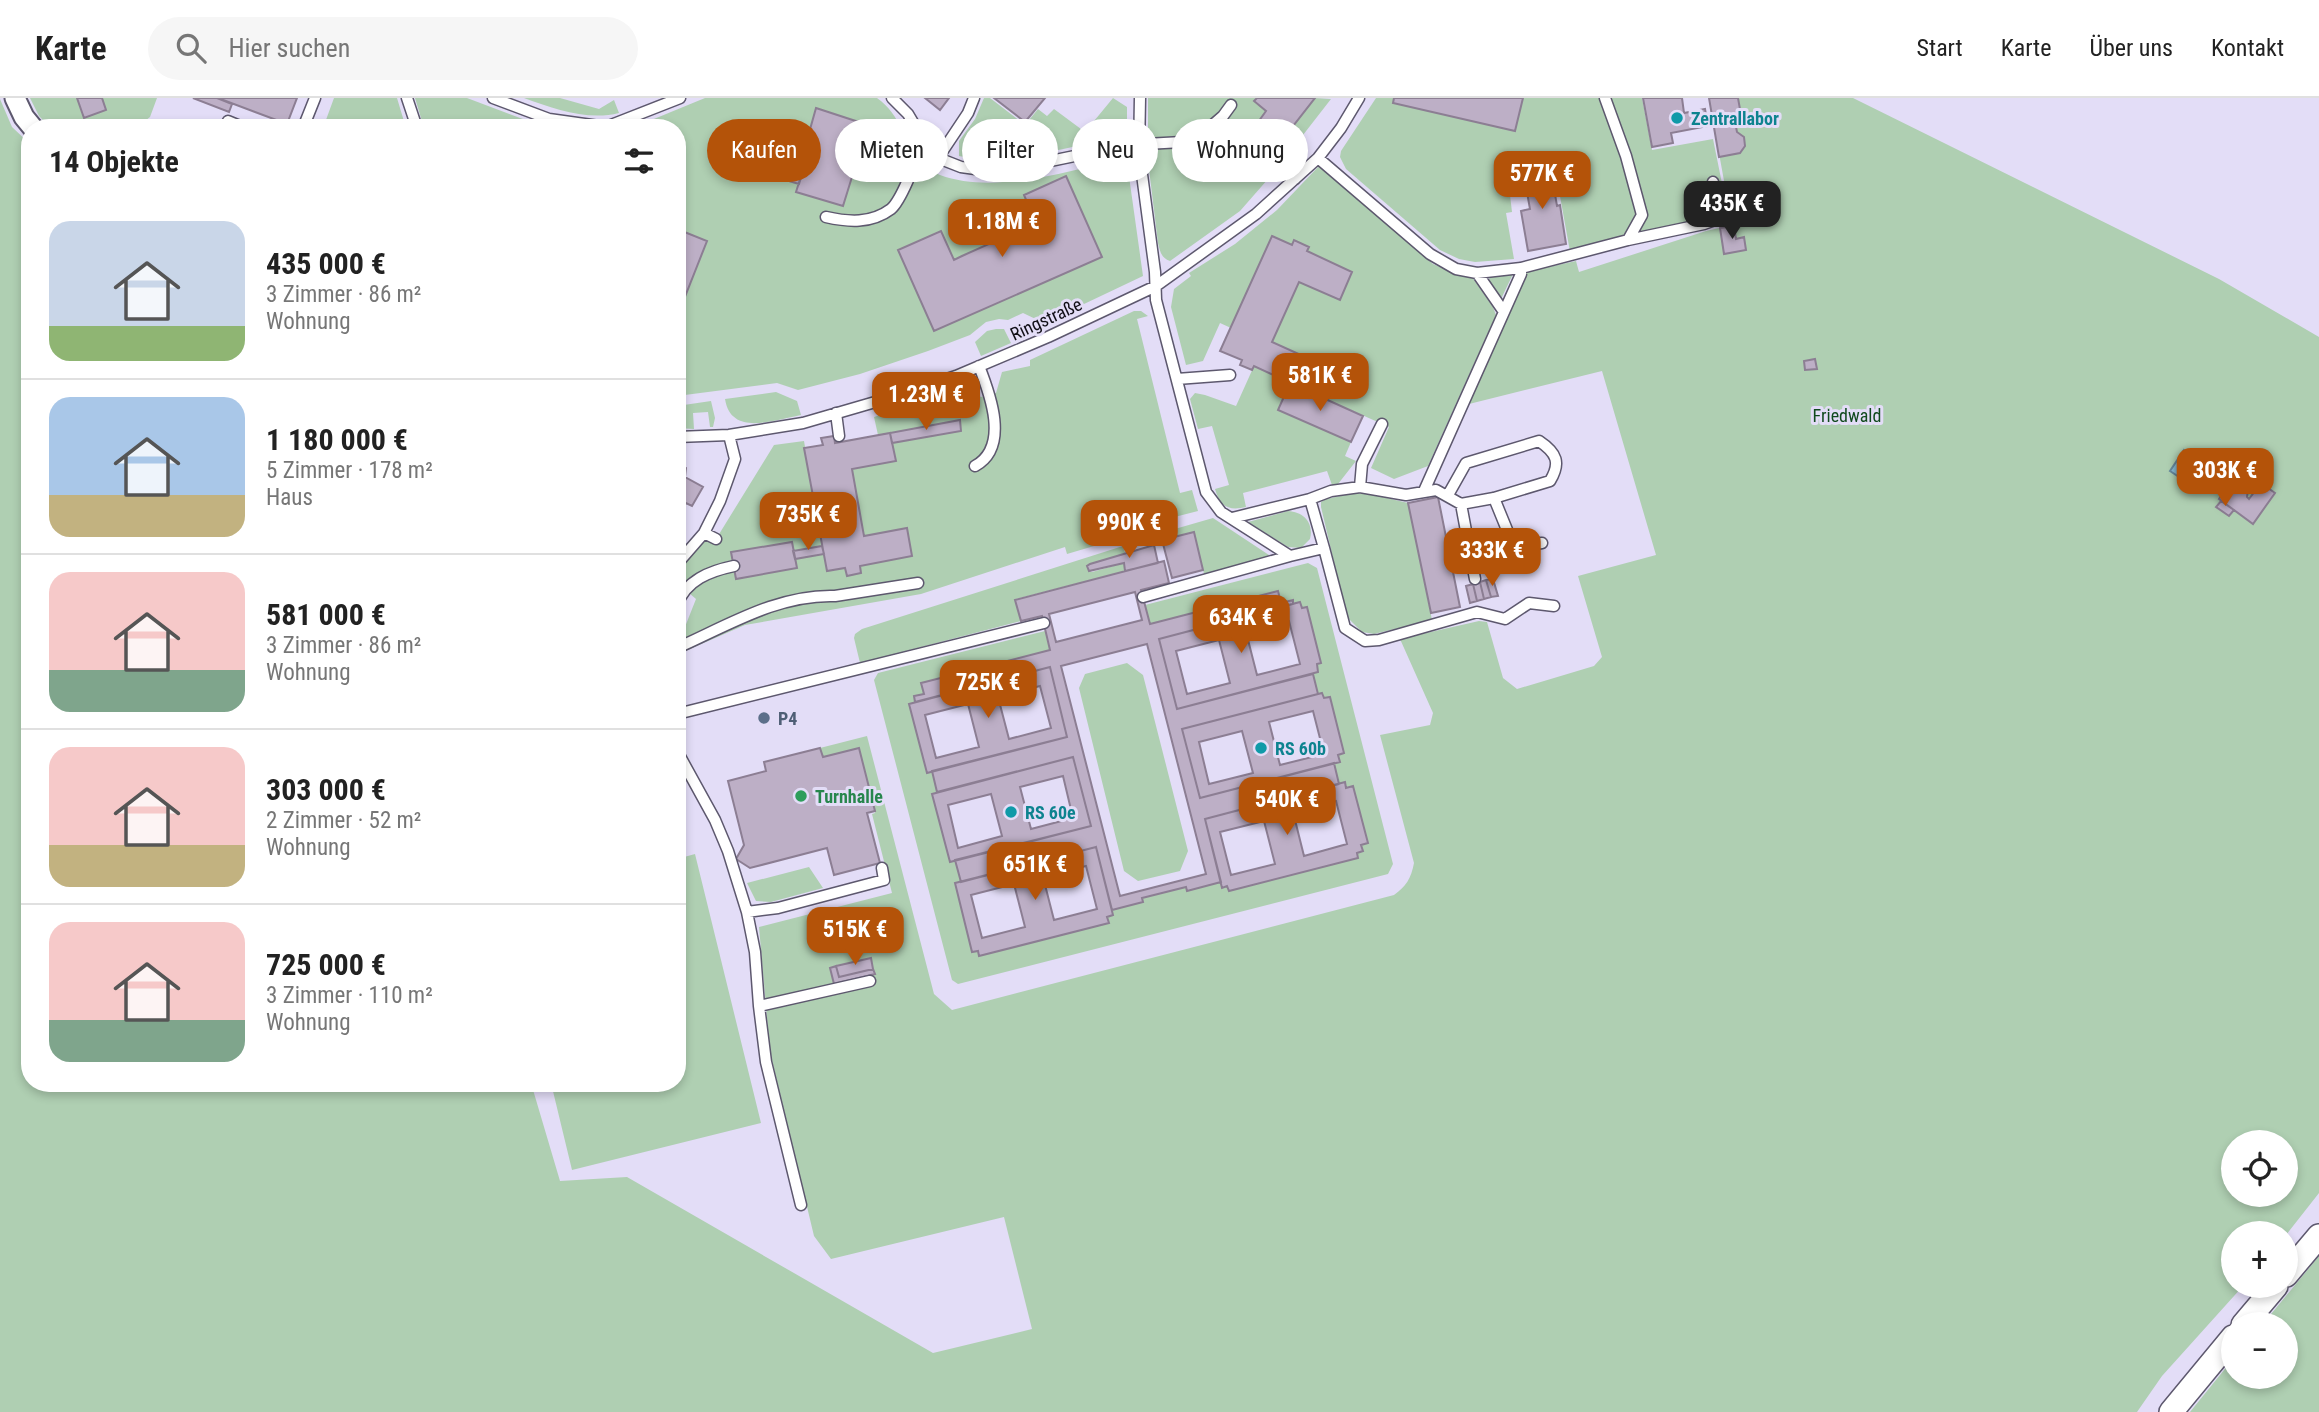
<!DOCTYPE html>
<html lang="de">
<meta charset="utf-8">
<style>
:root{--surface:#fff;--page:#f6f6f6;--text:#222;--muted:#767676;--line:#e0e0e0;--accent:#b45309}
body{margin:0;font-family:"Roboto Condensed",sans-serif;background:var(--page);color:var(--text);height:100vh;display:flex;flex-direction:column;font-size:26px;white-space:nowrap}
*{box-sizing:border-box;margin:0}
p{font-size:23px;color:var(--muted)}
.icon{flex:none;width:38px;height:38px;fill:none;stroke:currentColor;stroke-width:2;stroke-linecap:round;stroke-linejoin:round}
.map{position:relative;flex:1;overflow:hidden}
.panel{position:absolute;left:21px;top:21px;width:665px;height:973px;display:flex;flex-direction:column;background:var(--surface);border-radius:28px;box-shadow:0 4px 10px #0003}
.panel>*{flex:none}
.top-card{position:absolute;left:707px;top:21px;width:665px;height:63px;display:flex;gap:14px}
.controls{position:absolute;left:2221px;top:1032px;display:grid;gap:14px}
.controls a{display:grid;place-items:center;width:77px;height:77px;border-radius:50%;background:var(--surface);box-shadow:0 4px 10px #0003;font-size:35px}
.price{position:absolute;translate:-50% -60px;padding:0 16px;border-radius:14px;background:var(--accent);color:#fff;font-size:23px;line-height:46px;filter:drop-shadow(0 2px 4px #0008)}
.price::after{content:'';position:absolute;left:50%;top:42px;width:21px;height:16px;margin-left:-10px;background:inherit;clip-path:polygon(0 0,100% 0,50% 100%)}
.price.active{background:#222;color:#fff}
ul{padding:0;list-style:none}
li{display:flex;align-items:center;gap:21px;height:175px;padding:0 28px}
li+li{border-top:2px solid var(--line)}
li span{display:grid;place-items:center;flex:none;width:196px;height:140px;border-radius:21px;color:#555}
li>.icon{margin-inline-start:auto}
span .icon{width:84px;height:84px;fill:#fffc;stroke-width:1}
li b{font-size:30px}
h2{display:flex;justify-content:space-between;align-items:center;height:84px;padding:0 28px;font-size:30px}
.tag{padding:0 24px;border-radius:32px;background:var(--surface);box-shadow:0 4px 10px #0003;font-size:24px;line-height:63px}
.tag.active{background:var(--accent);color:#fff}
header{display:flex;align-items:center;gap:42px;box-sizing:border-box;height:98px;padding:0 35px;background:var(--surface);border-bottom:2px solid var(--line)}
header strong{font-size:33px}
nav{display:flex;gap:38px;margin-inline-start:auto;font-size:24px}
.search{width:490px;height:63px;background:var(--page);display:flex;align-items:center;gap:18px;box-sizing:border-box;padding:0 24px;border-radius:38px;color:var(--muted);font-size:26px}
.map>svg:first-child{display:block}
</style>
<header>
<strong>Karte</strong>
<div class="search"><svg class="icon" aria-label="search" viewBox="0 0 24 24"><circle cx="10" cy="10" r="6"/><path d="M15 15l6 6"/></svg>Hier suchen</div>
<nav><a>Start</a><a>Karte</a><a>Über uns</a><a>Kontakt</a></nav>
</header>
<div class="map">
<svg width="2319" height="1314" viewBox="0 0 2319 1314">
<rect width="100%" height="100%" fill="#e3ddf7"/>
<!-- green -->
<path fill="#afcfb2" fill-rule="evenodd" d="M 30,0 L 77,0 L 84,20 L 106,12 L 102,0 L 157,0 L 150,19 L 136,30 L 51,30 L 39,18 Z
M 334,0 L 397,0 L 406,30 L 323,30 Z
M 415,0 L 467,0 L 547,30 L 424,30 Z
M 524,0 L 560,0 L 599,11 L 614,2 L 619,15 C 588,23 554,11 524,0 Z
M 705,0 L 877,0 C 901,17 903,42 920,60 C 925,66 933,74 940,77 C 994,97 1070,73 1124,60 L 1127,64 L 1143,178 L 1044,225 L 1023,215 L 1008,222 L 999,221 L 986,224 L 970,237 L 928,253 L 860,276 L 798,292 L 777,285 L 677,298 L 677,30 L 632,30 Z
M 984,0 L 990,0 L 1025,27 L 1038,11 L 1047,18 L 1054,11 L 1085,34 L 1113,0 L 1127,9 L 1127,32 C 1103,46 1021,60 992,61 C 981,62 970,60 959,58 L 959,43 L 975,21 Z
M 1148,0 L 1257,0 L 1255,3 L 1266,13 L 1256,28 L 1279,46 L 1315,0 L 1331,1 L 1275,73 L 1240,113 L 1170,163 C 1161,160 1160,153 1158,145 L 1148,63 Z
M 1376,0 L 1394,0 L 1394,5 L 1515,33 L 1523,0 L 1642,0 L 1652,52 L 1713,41 L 1730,125 L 1571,159 L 1554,65 L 1507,72 L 1512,114 L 1506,115 L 1514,161 L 1475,164 L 1459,161 L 1440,152 L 1346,71 L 1340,59 L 1341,53 Z
M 1709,0 L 1853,0 L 2219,181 L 2319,239 L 2319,1095 L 2286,1137 L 2233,1136 L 2233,1188 L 2243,1188 L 2162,1278 L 2137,1314 L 0,1314 L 0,1 L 12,29 L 30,46 L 30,985 L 531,985 L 560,1083 L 627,1079 L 933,1255 L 1032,1231 L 1004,1119 L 831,1161 L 814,1138 L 770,954 L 759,829 L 892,795 L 872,716 L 875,715 L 859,650 L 823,659 L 820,650 L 867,638 L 934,896 L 952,912 L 1394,797 C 1406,788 1411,781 1414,765 L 1380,637 L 1430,627 L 1433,615 L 1400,541 L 1479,523 L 1487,524 L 1503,580 L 1517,591 L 1594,568 L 1602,559 L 1578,478 L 1656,457 L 1602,273 L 1469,306 L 1526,174 L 1576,163 L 1579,174 L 1706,133 L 1732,127 ZM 2233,1045 L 2286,1045 L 2286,1097 L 2233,1097 Z
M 1319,68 L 1433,166 L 1449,173 L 1472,179 L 1493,209 L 1496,217 L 1428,368 L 1394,381 L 1371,370 L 1389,329 L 1299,289 L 1312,262 L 1272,244 L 1299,184 L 1340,202 L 1352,174 L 1307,153 L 1309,149 L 1294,143 L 1292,147 L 1272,138 L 1231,230 L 1220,225 L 1203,263 L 1186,267 L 1171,209 L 1174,191 L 1191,178 L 1189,175 L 1235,146 L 1277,112 Z
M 1513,176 L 1501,201 L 1490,185 L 1489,179 Z
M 1134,213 L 1141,213 L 1148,218 L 1137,221 L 1180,395 L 1192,392 L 1198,413 L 1120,433 L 1121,440 L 1067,456 L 1065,449 L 921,496 L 745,527 L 683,554 L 679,544 L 696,501 L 682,489 L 677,496 L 677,475 L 704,442 L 713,446 L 774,347 L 804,343 L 822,448 L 793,453 L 791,444 L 732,454 L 736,481 L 796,470 L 795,461 L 824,456 L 827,473 L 845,470 L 847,478 L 860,475 L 860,468 L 907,430 L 864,438 L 852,371 L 895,363 L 892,345 L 961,333 L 959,322 L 878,337 L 874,319 L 965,289 L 981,299 L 996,295 L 1002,274 L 1030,268 L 1030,262 Z
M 996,231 L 1004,231 L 1011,245 L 981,258 L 975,244 L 987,233 Z
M 1254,268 L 1290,285 L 1279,312 L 1351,344 L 1345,358 L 1356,363 L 1338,386 L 1332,387 L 1327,373 L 1243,395 L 1246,409 C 1229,413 1220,409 1215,391 L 1229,387 L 1212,328 L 1198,331 L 1190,301 L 1195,295 L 1205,297 L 1236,308 Z
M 776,294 L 797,303 L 801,317 C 774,322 731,339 725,301 Z
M 711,303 L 715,320 L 713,329 L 710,329 L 708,314 L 693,315 L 694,331 L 677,330 L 677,308 Z
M 1355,395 L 1374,397 L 1408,405 L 1432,522 L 1374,536 L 1362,534 L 1347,519 L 1321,409 L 1321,404 L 1326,401 Z
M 1288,413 C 1304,414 1314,425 1310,441 L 1301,450 L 1288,449 L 1248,424 Z
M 1213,420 L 1272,459 L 1204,476 L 1194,434 L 1162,442 L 1161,435 Z
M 1123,448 L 1125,455 L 1087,468 L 1089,473 L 1092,474 L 1124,465 L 1125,473 L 1016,501 L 1021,523 L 860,565 L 854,540 L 855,536 L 862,531 Z
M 1308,465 L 1317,470 L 1393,766 L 1388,776 L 958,886 L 952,882 L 874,582 L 878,575 L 1045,533 L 1050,552 L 921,585 L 924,596 L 914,598 L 915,604 L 909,606 L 927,674 L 932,673 L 937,694 L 932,696 L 950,763 L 955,762 L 961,784 L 955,786 L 972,854 L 978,853 L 980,858 L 1108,825 L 1107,819 L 1113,817 L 1112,812 L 1143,804 L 1142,800 L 1186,789 L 1188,793 L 1221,784 L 1222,789 L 1227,788 L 1229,793 L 1358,760 L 1357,755 L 1363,753 L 1361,747 L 1368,745 L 1353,689 L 1346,690 L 1345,685 L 1339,686 L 1334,666 L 1340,664 L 1338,657 L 1344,655 L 1330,599 L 1324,600 L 1322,595 L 1318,596 L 1313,576 L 1318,574 L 1317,566 L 1321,565 L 1307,509 L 1302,510 L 1300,505 L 1293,506 L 1292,502 L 1281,505 L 1277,493 L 1150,526 L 1145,507 Z
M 1127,565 L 1143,577 L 1188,753 L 1180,773 L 1138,783 L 1124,773 L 1079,590 L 1085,576 Z
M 695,756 L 761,1025 L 572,1072 L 551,985 L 677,985 L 677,761 Z
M 809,769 L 823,790 L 771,804 L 756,803 L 747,785 Z
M 2319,1158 L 2319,1314 L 2190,1314 L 2233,1261 L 2233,1279 L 2286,1279 L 2286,1227 L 2262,1227 Z"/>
<!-- water -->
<path fill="#8dbfd9" stroke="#688a9f" stroke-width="2" d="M 2184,352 L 2195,360 L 2191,367 L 2198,372 L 2193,380 L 2186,376 L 2182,381 L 2170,373 Z"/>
<!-- building -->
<path fill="#bdafc6" stroke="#8c7e93" stroke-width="2" fill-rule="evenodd" d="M 77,0 L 102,0 L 106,12 L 84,20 Z
M 193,0 L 217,0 L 232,6 L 229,14 Z
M 218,0 L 297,0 L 287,26 Z
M 925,0 L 949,0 L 940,12 Z
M 994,0 L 1045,0 L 1025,24 Z
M 1257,0 L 1315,0 L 1279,46 L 1256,27 L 1266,13 L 1254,3 Z
M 1394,0 L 1523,0 L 1515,33 L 1393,5 Z
M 1643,0 L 1682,0 L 1684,15 L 1705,11 L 1708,28 L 1671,35 L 1673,45 L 1652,49 Z
M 1709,0 L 1738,0 L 1743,28 L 1736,29 L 1737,34 L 1744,39 L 1745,48 L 1740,55 L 1719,59 Z
M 816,10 L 874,29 L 863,66 L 857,64 L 856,66 L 843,108 L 796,94 L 814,37 L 809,35 Z
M 804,33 L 814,37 L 799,86 L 789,83 Z
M 1550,67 L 1552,78 L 1525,83 L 1523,72 Z
M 1550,67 L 1557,108 L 1560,107 L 1566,146 L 1528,153 L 1521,113 L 1530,111 L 1523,72 Z
M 1066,78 L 1102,159 L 934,233 L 898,152 L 941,133 L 954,162 L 962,158 L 1036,125 L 1024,97 Z
M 1734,128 L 1736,141 L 1744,139 L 1746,152 L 1724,156 L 1720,130 Z
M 677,131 L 707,143 L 677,219 Z
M 1272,138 L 1292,147 L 1294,142 L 1309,149 L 1307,153 L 1352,174 L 1340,202 L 1299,184 L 1272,244 L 1312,262 L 1299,289 L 1254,268 L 1252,272 L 1240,267 L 1242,262 L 1220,253 Z
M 1815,261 L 1817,271 L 1805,272 L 1804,263 Z
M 1290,285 L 1363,318 L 1351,344 L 1278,312 Z
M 960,322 L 961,333 L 892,345 L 890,335 Z
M 890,335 L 896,363 L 852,371 L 864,438 L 907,430 L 912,458 L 860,468 L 861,475 L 847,478 L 845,470 L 827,473 L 804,350 L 823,347 L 821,340 L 834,338 L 835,345 Z
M 679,366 L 686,370 L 685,379 L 703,389 L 692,408 L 686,405 L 677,422 Z
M 2261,385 L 2275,395 L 2253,426 L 2219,401 L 2229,387 L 2237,393 L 2244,389 L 2248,392 L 2247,399 L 2249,401 Z
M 1438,399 L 1460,509 L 1431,515 L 1408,405 Z
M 2221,403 L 2234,412 L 2229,418 L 2216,409 Z
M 1194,434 L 1203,472 L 1172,480 L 1162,442 Z
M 792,444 L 797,470 L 736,481 L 731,454 Z
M 1154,447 L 1158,465 L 1125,473 L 1124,465 L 1089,473 L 1087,468 L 1090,466 Z
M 822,448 L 824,456 L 795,461 L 793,453 Z
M 1164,463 L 1169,485 L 1141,492 L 1150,526 L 1278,493 L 1281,505 L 1293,502 L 1293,506 L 1159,541 L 1177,611 L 1313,576 L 1318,596 L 1182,631 L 1200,700 L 1334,665 L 1339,686 L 1205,721 L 1221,784 L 1187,793 L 1186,789 L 1142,800 L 1143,804 L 1112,812 L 1096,749 L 961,784 L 955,762 L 1091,728 L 1073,659 L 937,694 L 932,673 L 1067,639 L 1050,569 L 915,604 L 914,598 L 924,596 L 921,585 L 1050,552 L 1042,518 L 1021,523 L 1015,502 ZM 1135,494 L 1142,522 L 1056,544 L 1049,516 ZM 1147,546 L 1206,776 L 1120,798 L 1061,568 Z
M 1493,481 L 1498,498 L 1491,499 L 1486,482 Z
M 1486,482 L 1491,499 L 1484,501 L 1480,484 Z
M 1480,484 L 1484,501 L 1477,503 L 1473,486 Z
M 1473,486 L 1477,503 L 1470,505 L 1466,488 Z
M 1300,504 L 1302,510 L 1307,509 L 1321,565 L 1317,566 L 1318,574 L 1177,611 L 1159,541 ZM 1289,523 L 1300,566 L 1257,577 L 1246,534 ZM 1219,542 L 1230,585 L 1187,596 L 1176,553 Z
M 1050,569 L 1067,639 L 927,675 L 909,606 ZM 1040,588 L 1051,630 L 1009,641 L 998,599 ZM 968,606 L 979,649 L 936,660 L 925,617 Z
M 1322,595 L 1324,600 L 1330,599 L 1344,655 L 1338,657 L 1340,664 L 1200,700 L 1182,631 ZM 1313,613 L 1324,656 L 1280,667 L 1269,624 ZM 1242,633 L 1253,675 L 1209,686 L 1199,644 Z
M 820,650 L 823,659 L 859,650 L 875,713 L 867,715 L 880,765 L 834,777 L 827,750 L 750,770 L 736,761 L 744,747 L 728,683 L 766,673 L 764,664 Z
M 1073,659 L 1091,728 L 950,764 L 932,696 ZM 1063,678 L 1073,720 L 1031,731 L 1020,689 ZM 991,696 L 1002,738 L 958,750 L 948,707 Z
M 1345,684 L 1346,690 L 1353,688 L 1368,745 L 1361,747 L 1363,753 L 1357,755 L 1358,760 L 1229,793 L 1227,788 L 1222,790 L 1205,721 ZM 1336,703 L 1347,746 L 1304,758 L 1293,714 ZM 1264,723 L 1275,766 L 1231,777 L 1220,734 Z
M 1096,749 L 1113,817 L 1107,819 L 1109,825 L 979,858 L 978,853 L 972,854 L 955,785 ZM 1086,768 L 1097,811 L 1054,822 L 1043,779 ZM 1014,786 L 1025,829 L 982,840 L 971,797 Z
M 871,860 L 873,871 L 839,879 L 836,868 Z
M 836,868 L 839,879 L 873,871 L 875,876 L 834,886 L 830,870 Z"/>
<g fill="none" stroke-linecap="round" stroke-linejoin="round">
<!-- service casing -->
<g stroke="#5d586e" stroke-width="13">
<path id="service" d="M 407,0 L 417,30
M 493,0 L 549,21 L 606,29 L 680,0
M 892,0 L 908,16 L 927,48 L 938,60 L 961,69 L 997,74 L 1128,47 L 1182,44 L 1200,38 L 1223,18 L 1231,7
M 1140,0 L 1139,54 L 1155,174 L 1156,202 L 1206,394 L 1221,414 L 1290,458 L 1324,450 L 1310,401 L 1232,420
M 228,23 L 245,30
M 303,30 L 315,0
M 1261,31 C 1255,60 1275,66 1295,81
M 938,60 L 968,15 L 974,0
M 1318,60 L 1430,156 L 1456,171 L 1477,175 L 1521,170 L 1628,142 L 1642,117 L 1626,58 L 1605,0
M 826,119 C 848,124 871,126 891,111 C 898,105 904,91 908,82
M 1628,142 L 1704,126 L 1715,122 L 1718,112 L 1713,84
M 1477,175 L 1504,214
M 1177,281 L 1230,277
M 836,315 L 839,338
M 677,339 L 729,337 L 803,325 L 889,300 L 956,278 L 1048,239 L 1156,188 L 1256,116 L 1318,60 L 1341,30 L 1359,0
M 975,368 C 1010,349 990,296 979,268
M 1360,389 L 1362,366 L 1382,326
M 1424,393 L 1521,176 L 1521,170
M 1448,397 L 1466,365 L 1539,343 C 1557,355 1561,365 1550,383 L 1494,400 L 1461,406
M 1494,400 L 1514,449 L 1542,445
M 1310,401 L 1331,393 L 1360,389 L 1406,397 L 1436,392 L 1461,406 L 1475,481
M 704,435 L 716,441
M 1324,450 L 1345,530 L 1365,543 L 1379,542 L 1477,514 L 1505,521 L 1529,505 L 1554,508
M 677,466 L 704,435 L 720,403 L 735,361 L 729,337
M 1143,499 L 1290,458
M 677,507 C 686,482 710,473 734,468
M 677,550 C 727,528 778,496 835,498 L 918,485
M 677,616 L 1044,525
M 677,653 L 715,722 L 728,753 L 747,814 L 755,854 L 759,908 L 766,964 L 801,1107
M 747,814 L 778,810 L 884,782 L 882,770
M 759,908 L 870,883"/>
</g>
<!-- minor casing -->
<g stroke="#5d586e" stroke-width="23">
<path id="minor" d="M 15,0 L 24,19 L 33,30"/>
</g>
<!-- tertiary casing -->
<g stroke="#5d586e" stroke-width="26">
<path id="tertiary" d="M 2286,1177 L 2319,1138
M 2243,1227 L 2276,1188
M 2171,1314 L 2233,1239"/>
</g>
<!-- service -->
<use href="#service" stroke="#fff" stroke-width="10"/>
<!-- minor -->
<use href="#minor" stroke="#fff" stroke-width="19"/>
<!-- tertiary -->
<use href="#tertiary" stroke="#fff" stroke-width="23"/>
</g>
<!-- markers -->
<g fill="#0f9aa8" stroke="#e3ddf7" stroke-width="2.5">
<circle cx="1677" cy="20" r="7"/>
<circle cx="1261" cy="650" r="7"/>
<circle cx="1011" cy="714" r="7"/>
</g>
<circle fill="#5c6f8a" stroke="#e3ddf7" stroke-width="2.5" cx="764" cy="620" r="7"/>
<circle fill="#2e9e5b" stroke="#e3ddf7" stroke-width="2.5" cx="801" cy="698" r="7"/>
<g text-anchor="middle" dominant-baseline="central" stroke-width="6" stroke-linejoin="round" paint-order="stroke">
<!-- culture labels -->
<g font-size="18" font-weight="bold" fill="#0d838f" stroke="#e3ddf7" text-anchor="start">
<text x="1691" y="20">Zentrallabor</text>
<text x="1275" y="650">RS 60b</text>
<text x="1025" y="714">RS 60e</text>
</g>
<!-- street labels -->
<g font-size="18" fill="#110f17" stroke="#e3ddf7">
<text transform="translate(1046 221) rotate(-25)">Ringstraße</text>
</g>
<!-- park labels -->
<g font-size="18" fill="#104a1d" stroke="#e3ddf7">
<text x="1847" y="317">Friedwald</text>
</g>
<!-- service labels -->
<g font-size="18" font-weight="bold" fill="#4e5e75" stroke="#e3ddf7" text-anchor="start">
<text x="778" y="620">P4</text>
</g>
<!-- leisure labels -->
<g font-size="18" font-weight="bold" fill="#27864d" stroke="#e3ddf7" text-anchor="start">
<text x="815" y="698">Turnhalle</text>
</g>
</g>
</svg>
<div class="controls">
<a><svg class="icon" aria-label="locate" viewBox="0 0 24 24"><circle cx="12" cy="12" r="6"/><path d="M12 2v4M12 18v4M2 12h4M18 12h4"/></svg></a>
<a>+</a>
<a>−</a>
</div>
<b class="price" style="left:1542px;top:113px">577K €</b>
<b class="price active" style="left:1732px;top:143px">435K €</b>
<b class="price" style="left:1002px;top:161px">1.18M €</b>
<b class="price" style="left:1320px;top:315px">581K €</b>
<b class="price" style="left:926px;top:334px">1.23M €</b>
<b class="price" style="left:2225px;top:410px">303K €</b>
<b class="price" style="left:808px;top:454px">735K €</b>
<b class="price" style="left:1129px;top:462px">990K €</b>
<b class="price" style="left:1492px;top:490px">333K €</b>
<b class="price" style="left:1241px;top:557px">634K €</b>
<b class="price" style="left:988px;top:622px">725K €</b>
<b class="price" style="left:1287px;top:739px">540K €</b>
<b class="price" style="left:1035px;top:804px">651K €</b>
<b class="price" style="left:855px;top:869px">515K €</b>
<div class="top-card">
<a class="tag active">Kaufen</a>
<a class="tag">Mieten</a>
<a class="tag">Filter</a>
<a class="tag">Neu</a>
<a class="tag">Wohnung</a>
</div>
<section class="panel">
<h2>14 Objekte<svg class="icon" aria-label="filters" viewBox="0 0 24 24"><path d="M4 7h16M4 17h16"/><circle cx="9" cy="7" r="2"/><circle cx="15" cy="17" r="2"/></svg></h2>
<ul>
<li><span style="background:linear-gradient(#c9d6e8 75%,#8fb573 0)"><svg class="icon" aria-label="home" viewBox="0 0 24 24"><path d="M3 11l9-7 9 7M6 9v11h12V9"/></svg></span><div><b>435 000 €</b><p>3 Zimmer · 86 m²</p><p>Wohnung</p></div></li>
<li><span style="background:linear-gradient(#a9c7e8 70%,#c2b280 0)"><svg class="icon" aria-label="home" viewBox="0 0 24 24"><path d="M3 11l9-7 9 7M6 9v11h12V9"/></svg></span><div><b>1 180 000 €</b><p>5 Zimmer · 178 m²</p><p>Haus</p></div></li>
<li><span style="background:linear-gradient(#f6c9c9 70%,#7fa58c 0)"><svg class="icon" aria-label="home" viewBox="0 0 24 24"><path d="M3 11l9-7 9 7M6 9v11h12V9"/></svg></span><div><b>581 000 €</b><p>3 Zimmer · 86 m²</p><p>Wohnung</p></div></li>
<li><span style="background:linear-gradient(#f6c9c9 70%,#c2b280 0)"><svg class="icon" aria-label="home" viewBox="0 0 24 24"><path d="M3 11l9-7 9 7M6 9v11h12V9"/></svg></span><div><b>303 000 €</b><p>2 Zimmer · 52 m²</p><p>Wohnung</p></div></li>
<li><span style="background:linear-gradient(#f6c9c9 70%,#7fa58c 0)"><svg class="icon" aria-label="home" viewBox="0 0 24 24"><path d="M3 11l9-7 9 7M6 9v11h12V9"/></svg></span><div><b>725 000 €</b><p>3 Zimmer · 110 m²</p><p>Wohnung</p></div></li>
</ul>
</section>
</div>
